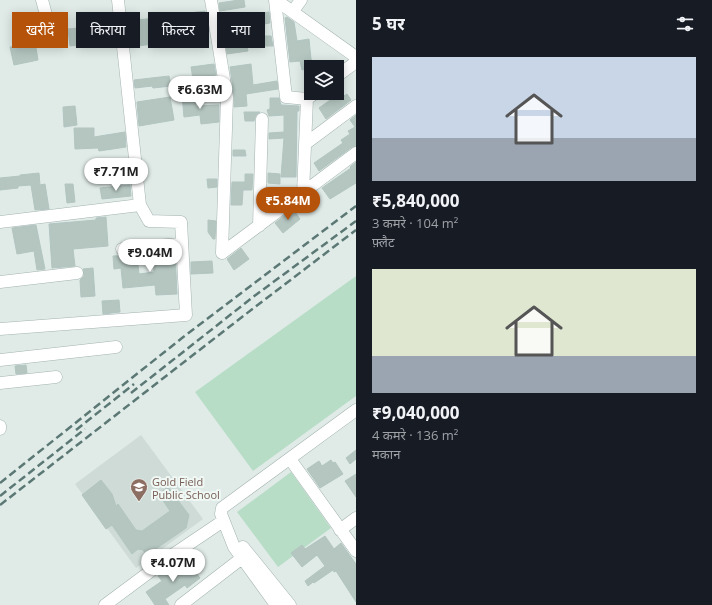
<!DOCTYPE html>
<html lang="hi">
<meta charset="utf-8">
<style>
:root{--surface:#171b24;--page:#20242c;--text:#f1f3f6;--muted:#9ea1a6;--accent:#b45309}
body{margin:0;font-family:"Open Sans","Noto Sans Devanagari",sans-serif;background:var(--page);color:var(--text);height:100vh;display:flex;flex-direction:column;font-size:15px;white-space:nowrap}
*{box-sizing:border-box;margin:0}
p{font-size:13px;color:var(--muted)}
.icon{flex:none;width:22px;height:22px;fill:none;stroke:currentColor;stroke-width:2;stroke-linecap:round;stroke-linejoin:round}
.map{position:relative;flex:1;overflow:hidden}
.sheet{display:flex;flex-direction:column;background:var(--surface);width:356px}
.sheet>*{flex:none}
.hud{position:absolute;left:12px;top:12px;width:284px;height:36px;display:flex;gap:8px}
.controls{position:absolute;left:304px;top:60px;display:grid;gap:8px}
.controls a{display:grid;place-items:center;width:40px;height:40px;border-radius:0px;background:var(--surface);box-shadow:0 2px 10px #0003;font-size:20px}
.price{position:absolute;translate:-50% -34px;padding:0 9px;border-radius:14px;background:#fff;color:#222;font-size:13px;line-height:26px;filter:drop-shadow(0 1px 2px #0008)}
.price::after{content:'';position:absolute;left:50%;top:24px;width:12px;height:9px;margin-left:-6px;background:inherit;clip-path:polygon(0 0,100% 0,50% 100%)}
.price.selected{background:var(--accent);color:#fff}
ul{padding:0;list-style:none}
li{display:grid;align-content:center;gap:8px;height:212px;padding:0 16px}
li span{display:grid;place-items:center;height:124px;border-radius:0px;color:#555}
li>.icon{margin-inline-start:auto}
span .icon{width:72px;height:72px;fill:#fffc;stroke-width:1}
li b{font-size:17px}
h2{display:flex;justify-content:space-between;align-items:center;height:48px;padding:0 16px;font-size:17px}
.chip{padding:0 14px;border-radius:0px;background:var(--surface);box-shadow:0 2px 10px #0003;font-size:14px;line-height:36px}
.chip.selected{background:var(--accent);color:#fff}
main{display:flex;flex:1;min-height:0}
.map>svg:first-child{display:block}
</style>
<main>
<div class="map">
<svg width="356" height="605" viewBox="0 0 356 605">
<rect width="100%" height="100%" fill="#e0ebe8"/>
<!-- built -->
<path fill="#cedbd7" d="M 141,435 L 203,519 L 136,568 L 75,484 Z"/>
<!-- green -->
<path fill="#b8ddc7" d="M 356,276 L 356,396 L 253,471 L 195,392 Z
M 291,472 L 331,528 L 278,567 L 237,512 Z"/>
<!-- building -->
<path fill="#b5c6c1" stroke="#b2c5c0" d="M 239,0 L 244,0 L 245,7 L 220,11 L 219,3 Z
M 205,11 L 207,23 L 184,26 L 186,40 L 137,46 L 135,20 L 183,16 L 182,14 Z
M 269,12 L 270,23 L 246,27 L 244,16 Z
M 287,17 L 294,22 L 297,41 L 309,39 L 311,59 L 314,67 L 302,70 L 300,61 L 290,62 L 285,18 Z
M 88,27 L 89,44 L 70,46 L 68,29 Z
M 249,36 L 271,36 L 273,46 L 247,46 L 248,51 L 227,54 L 226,43 L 249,40 Z
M 35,42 L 38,60 L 14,65 L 10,47 Z
M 214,64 L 216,75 L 193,79 L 191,67 Z
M 251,64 L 253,85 L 277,81 L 278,89 L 246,94 L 247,106 L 234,107 L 234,96 L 230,67 Z
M 169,76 L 171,86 L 153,88 L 152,86 L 135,88 L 134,80 Z
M 342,92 L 344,96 L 347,94 L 351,100 L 326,119 L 319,108 L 333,98 L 329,93 L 338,93 L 339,94 Z
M 195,93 L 196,106 L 219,105 L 219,122 L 201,124 L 200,115 L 184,117 L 182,95 Z
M 170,97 L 174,120 L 139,126 L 137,102 Z
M 270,98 L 279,98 L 281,105 L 299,106 L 299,111 L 297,111 L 296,177 L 281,177 L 284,138 L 269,139 L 269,133 L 284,132 L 284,115 L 269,116 L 267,110 L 270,109 Z
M 75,106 L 77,125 L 64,127 L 63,107 Z
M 244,112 L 260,112 L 256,115 L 254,121 L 245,121 Z
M 356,115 L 356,146 L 352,147 L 319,171 L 314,163 L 343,143 L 341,140 L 350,134 L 348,131 L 355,127 L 350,120 Z
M 74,128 L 94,128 L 94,137 L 125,132 L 126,147 L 99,151 L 98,148 L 75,149 Z
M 233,150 L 245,150 L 246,156 L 233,156 Z
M 356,162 L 356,183 L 330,199 L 322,188 L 351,168 L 350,167 Z
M 39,173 L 40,185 L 45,184 L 49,209 L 35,210 L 31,185 L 18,186 L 18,188 L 0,190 L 0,178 L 20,176 L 20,175 Z
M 268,173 L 280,174 L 280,184 L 268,183 Z
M 245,174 L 253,174 L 252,190 L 243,190 L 242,205 L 231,205 L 232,182 L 245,182 Z
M 207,179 L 217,179 L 217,187 L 208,188 Z
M 65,184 L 73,184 L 75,202 L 67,203 Z
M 130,185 L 131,196 L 102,199 L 100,188 Z
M 293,209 L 300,219 L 283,233 L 275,223 Z
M 106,217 L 108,246 L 73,249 L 75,266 L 52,268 L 49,224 L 96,220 L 96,218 Z
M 208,220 L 216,221 L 215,239 L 213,239 L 208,232 Z
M 36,225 L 45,269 L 37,270 L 34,251 L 17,254 L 12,228 Z
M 241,248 L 249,259 L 234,270 L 227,259 Z
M 175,252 L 177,294 L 156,295 L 155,285 L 123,288 L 121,268 L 114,269 L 113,256 L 137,255 L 139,274 L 154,272 L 153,254 Z
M 212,261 L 213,273 L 191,274 L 191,262 Z
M 93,268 L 95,296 L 81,297 L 80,280 L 84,276 L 83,269 Z
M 119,300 L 120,312 L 103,314 L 102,301 Z
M 26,365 L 27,373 L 16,374 L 15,366 Z
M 356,450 L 356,459 L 350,464 L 346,458 Z
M 331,460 L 333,463 L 335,462 L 343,474 L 320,488 L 307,469 L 319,461 L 322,466 Z
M 356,474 L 356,497 L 345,481 Z
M 101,480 L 112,494 L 116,506 L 118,504 L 136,530 L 142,531 L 170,511 L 162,499 L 165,496 L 161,492 L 168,487 L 189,515 L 186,528 L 147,555 L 143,550 L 138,549 L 132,554 L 112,525 L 106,529 L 82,495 Z
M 325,536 L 334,549 L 341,543 L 356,564 L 356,602 L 336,571 L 334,572 L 333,570 L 314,583 L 313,582 L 308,586 L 305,581 L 325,566 L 317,555 L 302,567 L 291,553 L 302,545 L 305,549 Z
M 186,560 L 200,578 L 187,588 L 185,585 L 165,599 L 169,605 L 155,605 L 146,592 L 162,581 L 158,576 L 170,567 L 172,570 Z"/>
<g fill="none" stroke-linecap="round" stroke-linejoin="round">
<!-- minor casing -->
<g stroke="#a3b3b0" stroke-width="13">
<path id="minor" d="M 42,0 L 51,33
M 211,0 L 227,97 L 222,253
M 275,0 L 286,97 L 307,99 L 315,93
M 276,0 L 356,57
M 293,11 L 301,0
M 337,76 L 356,62
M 305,144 L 356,106
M 303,193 L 307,99
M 0,222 L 140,205
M 259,226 L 262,119
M 122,249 L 181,244
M 222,253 L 356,153
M 0,282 L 77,273
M 0,329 L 186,315 L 181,222 L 149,221 L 140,205 L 118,0
M 0,360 L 116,347
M 0,383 L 56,377
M 0,426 L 0,429
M 290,459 L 356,551
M 340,530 L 356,518
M 243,547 L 290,605
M 105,605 L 171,556 L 223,521
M 181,605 L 242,558 L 249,555
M 276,605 L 234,547 L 221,514 L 222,508 L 356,410"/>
</g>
<!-- minor -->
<use href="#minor" stroke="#fff" stroke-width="12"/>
<!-- rail -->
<path stroke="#5b7874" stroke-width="2.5" stroke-dasharray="8 4" stroke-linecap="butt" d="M 131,393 L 253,297 L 356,221
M 76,430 L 134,384
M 0,483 L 182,338 L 356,206
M 0,496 L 85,429
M 0,505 L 242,317 L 356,230"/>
</g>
<!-- icons -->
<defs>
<g id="school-pin" transform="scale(0.9)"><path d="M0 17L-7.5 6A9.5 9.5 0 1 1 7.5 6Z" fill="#8d6e63" stroke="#f0f8f5"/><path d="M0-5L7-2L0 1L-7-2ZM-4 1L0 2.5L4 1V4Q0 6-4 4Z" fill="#fff"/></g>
</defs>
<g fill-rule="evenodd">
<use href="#school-pin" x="139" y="487"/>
</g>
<g text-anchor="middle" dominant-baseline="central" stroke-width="4" stroke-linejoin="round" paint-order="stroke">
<!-- education labels -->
<g font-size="11" fill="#785e54" stroke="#f0f8f5" text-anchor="start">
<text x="152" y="481">Gold Field<tspan x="152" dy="13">Public School</tspan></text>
</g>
</g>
</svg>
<div class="controls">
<a><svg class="icon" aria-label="layers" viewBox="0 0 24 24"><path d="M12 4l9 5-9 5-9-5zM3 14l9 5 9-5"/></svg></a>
</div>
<b class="price" style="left:200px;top:110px">₹6.63M</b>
<b class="price" style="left:116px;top:192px">₹7.71M</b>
<b class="price selected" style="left:288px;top:221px">₹5.84M</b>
<b class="price" style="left:150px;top:273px">₹9.04M</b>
<b class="price" style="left:173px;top:583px">₹4.07M</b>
<div class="hud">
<a class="chip selected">खरीदें</a>
<a class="chip">किराया</a>
<a class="chip">फ़िल्टर</a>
<a class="chip">नया</a>
</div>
</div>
<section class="sheet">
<h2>5 घर<svg class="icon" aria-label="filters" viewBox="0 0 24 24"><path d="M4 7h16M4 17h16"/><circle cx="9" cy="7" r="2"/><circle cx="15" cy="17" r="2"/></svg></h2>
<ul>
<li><span style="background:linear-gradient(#c9d6e8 65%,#9aa5b1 0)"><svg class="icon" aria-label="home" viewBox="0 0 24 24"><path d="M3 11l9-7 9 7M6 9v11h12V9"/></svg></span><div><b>₹5,840,000</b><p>3 कमरे · 104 m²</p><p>फ़्लैट</p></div></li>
<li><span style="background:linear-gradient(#dfe7d0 70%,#9aa5b1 0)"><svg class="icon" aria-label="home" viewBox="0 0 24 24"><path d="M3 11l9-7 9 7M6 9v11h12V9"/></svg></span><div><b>₹9,040,000</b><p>4 कमरे · 136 m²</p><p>मकान</p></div></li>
</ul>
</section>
</main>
